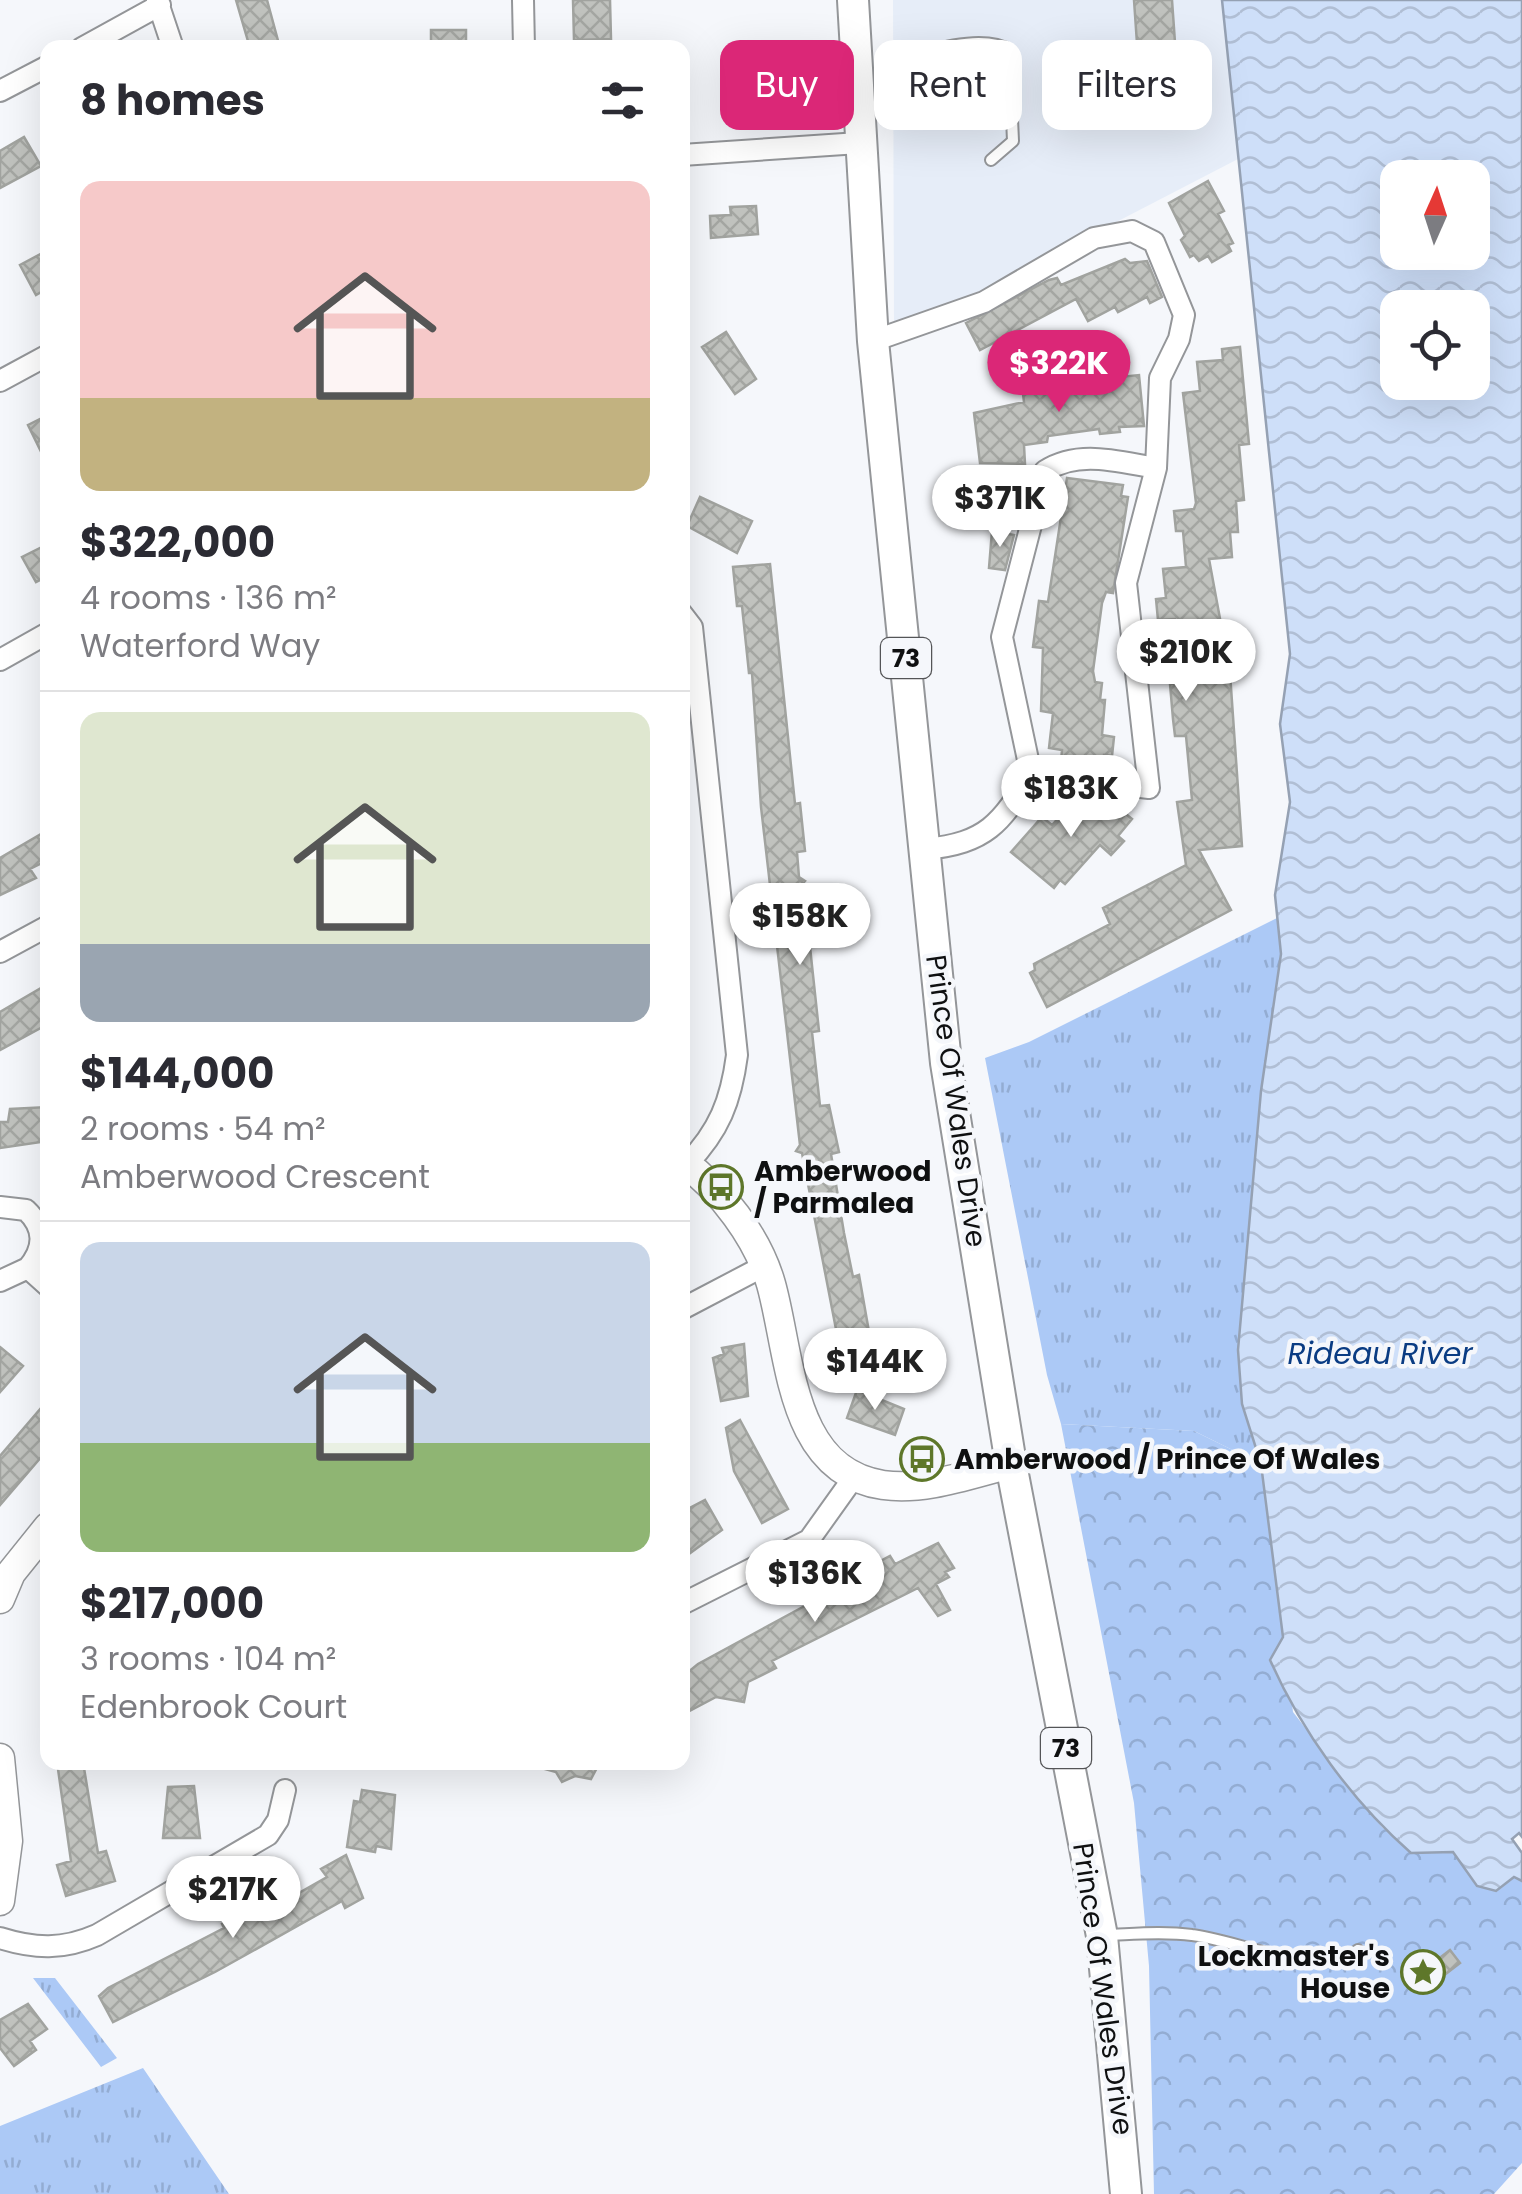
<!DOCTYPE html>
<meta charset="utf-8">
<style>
:root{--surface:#fff;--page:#f2f2f3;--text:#2b2b33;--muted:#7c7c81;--line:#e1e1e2;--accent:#db2777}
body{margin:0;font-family:Poppins,sans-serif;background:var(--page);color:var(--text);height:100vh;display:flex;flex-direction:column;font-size:38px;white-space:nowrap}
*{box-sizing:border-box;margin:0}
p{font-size:32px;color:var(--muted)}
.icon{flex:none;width:55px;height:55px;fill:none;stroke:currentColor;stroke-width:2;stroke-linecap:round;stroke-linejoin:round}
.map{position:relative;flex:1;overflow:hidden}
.sheet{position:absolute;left:40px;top:40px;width:650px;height:1730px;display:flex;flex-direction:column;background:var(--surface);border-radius:20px;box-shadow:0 10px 40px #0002}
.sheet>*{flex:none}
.hud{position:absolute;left:720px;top:40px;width:650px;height:90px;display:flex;gap:20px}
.needle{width:65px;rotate:3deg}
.controls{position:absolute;left:1380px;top:160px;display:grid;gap:20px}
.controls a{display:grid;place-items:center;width:110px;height:110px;border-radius:20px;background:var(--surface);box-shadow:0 10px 40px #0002;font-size:50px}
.price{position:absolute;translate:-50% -85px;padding:0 22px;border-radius:35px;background:#fff;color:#222;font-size:32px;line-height:65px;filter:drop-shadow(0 2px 5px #0008)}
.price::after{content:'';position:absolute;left:50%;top:60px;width:30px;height:22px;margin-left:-15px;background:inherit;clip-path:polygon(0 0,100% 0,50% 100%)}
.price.current{background:var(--accent);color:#fff}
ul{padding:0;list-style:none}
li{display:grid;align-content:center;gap:20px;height:530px;padding:0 40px}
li+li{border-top:2px solid var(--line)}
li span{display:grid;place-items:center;height:310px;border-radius:20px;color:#555}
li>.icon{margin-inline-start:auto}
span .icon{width:180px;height:180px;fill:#fffc;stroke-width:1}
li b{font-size:42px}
h2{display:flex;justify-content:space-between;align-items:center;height:120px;padding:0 40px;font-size:42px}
.chip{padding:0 35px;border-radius:20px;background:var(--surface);box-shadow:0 10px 40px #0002;font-size:35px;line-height:90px}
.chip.current{background:var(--accent);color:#fff}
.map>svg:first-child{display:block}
</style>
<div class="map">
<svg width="1522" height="2194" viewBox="0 0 1522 2194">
<defs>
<pattern id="grass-tufts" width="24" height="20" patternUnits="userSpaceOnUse" patternTransform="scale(2.5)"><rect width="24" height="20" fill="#acc9f6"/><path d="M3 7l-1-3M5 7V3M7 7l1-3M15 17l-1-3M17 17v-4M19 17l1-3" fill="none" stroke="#93acd2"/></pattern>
<pattern id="park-crowns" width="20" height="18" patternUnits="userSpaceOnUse" patternTransform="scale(2.5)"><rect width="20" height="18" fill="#acc9f6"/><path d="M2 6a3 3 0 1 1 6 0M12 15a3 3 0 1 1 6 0" fill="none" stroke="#93acd2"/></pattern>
<pattern id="water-waves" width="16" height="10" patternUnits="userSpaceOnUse" patternTransform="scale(2.5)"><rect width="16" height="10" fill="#cedff9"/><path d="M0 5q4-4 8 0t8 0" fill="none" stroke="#b0bed4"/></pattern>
<pattern id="building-cross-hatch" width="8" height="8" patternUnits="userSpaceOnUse" patternTransform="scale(2.5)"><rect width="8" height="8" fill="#c0c2be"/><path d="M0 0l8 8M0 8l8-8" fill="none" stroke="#a4a6a2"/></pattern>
</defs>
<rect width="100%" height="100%" fill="#f5f7fb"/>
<!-- built -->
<path fill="#e6edf8" d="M 893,0 L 1222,0 L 1238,159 L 987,289 L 894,325 Z"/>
<!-- grass -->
<path fill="url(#grass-tufts)" d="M 1277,918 L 1281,954 L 1261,1091 L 1238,1350 L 1242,1404 L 1261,1464 L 1194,1431 L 1061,1424 L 1047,1375 L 985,1058 L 1029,1042 Z
M 33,1978 L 55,1978 L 117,2058 L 101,2067 Z
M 143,2068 L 229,2194 L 0,2194 L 0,2126 Z"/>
<!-- park -->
<path fill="url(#park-crowns)" d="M 1061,1424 L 1194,1431 L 1261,1464 L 1293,1712 L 1382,1827 L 1411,1852 L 1453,1852 L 1477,1886 L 1496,1891 L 1514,1877 L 1522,1881 L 1522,2163 L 1494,2194 L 1154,2194 L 1149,1966 L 1134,1803 Z"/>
<!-- water -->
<path fill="url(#water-waves)" stroke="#95a1b3" stroke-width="2.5" fill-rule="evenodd" d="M 1222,0 L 1522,0 L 1522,1837 L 1519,1833 L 1512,1839 L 1522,1853 L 1522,1881 L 1514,1877 L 1496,1891 L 1477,1886 L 1453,1852 L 1411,1853 C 1352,1801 1302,1732 1270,1660 L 1283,1637 L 1261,1464 L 1242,1404 L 1238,1350 L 1261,1091 L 1281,954 L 1275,895 L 1290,802 L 1280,724 L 1290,654 ZM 1398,178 L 1472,178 L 1472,252 L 1398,252 ZM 1398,308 L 1472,308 L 1472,382 L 1398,382 Z"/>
<!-- building -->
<path fill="url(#building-cross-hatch)" stroke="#a1a39f" stroke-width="2.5" d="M 236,0 L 267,0 L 280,48 L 250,48 Z
M 573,0 L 610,0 L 611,39 L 574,40 Z
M 1134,0 L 1172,0 L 1180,113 L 1163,114 L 1159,119 L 1142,116 Z
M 431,30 L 466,30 L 466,48 L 431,48 Z
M 954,54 L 999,55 L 1000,82 L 968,88 L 944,85 L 942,60 Z
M 778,65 L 779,89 L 756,90 L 755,66 Z
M 24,137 L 41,166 L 0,188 L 0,151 Z
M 1208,181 L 1224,211 L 1218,214 L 1233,243 L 1228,245 L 1231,251 L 1212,262 L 1208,256 L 1199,261 L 1194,255 L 1190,257 L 1181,240 L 1185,236 L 1169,203 Z
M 756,206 L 758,234 L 711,238 L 710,216 L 731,215 L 730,207 Z
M 48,250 L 48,288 L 36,295 L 20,265 Z
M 1125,259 L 1130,263 L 1147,261 L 1162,297 L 1150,303 L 1147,297 L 1118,312 L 1115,307 L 1088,321 L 1076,299 L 980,350 L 966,323 L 1049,280 L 1057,278 L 1061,285 Z
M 726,332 L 756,379 L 735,394 L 702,347 Z
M 1240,347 L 1249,444 L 1239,445 L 1244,500 L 1236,501 L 1238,532 L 1230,532 L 1232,557 L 1209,559 L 1230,673 L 1242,846 L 1199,850 L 1231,910 L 1047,1007 L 1030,973 L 1035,970 L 1034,964 L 1110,924 L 1103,908 L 1186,865 L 1177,802 L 1192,800 L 1186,736 L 1175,736 L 1173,719 L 1170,684 L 1181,683 L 1175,619 L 1158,620 L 1156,599 L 1166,598 L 1163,569 L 1186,567 L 1183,531 L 1176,531 L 1174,511 L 1194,509 L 1196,503 L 1183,393 L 1200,391 L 1197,362 L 1223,360 L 1222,349 Z
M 1119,371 L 1120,377 L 1139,375 L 1144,426 L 1119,427 L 1120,432 L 1100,434 L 1099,429 L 1048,436 L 1047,442 L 1024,445 L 1025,464 L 980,463 L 974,413 L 1024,402 L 1023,394 L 1053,390 L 1052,383 Z
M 48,415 L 48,466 L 28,425 Z
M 1067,478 L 1123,485 L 1121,496 L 1128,497 L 1113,593 L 1106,592 L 1102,603 L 1093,671 L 1095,682 L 1102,683 L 1100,700 L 1105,700 L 1102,735 L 1114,737 L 1112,756 L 1104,755 L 1103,766 L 1061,761 L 1062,750 L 1049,748 L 1053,713 L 1041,711 L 1043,648 L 1033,647 L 1039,601 L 1048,602 Z
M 700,497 L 752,521 L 737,553 L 687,526 Z
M 992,531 L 1014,535 L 1005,570 L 989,568 Z
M 48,544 L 48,576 L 36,582 L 22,557 Z
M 770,564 L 795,804 L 800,803 L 805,851 L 797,852 L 799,877 L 805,881 L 800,886 L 801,897 L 795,897 L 798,929 L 808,928 L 819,1031 L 812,1032 L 820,1106 L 829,1105 L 839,1152 L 831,1154 L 844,1233 L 853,1277 L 859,1275 L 872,1349 L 887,1346 L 892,1372 L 846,1381 L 802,1153 L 796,1151 L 800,1145 L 761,807 L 752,673 L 749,673 L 742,606 L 737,606 L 733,567 Z
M 1096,798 L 1112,811 L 1116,806 L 1132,819 L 1118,836 L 1124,841 L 1111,855 L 1100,845 L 1065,884 L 1060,880 L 1054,888 L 1011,852 L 1042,817 L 1052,825 L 1076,799 L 1087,808 Z
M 48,830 L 48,860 L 30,869 L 36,878 L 0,895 L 0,858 Z
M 48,984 L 48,1024 L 0,1050 L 0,1012 Z
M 48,1107 L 48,1141 L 0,1148 L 0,1122 L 8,1122 L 10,1109 Z
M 744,1344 L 748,1396 L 721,1401 L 713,1358 L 724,1354 L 722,1348 Z
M 0,1347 L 23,1366 L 0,1392 Z
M 857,1390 L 904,1409 L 895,1435 L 847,1418 Z
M 48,1400 L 48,1449 L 0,1505 L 0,1456 Z
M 740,1420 L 788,1509 L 762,1523 L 734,1471 L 726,1428 Z
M 705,1500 L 722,1530 L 682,1559 L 682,1512 Z
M 938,1543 L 954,1568 L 945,1572 L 949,1577 L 936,1584 L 950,1610 L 938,1616 L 918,1588 L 772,1661 L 776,1668 L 748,1682 L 744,1702 L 716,1697 L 682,1715 L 682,1677 L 698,1664 L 812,1602 L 815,1606 L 847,1588 L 843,1581 L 890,1556 L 895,1564 Z
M 57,1762 L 83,1762 L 98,1853 L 106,1851 L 115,1881 L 66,1896 L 57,1865 L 71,1861 Z
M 545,1762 L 600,1762 L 591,1779 L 575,1776 L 562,1782 L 556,1772 L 545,1769 Z
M 194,1786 L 200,1838 L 163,1838 L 168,1787 Z
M 362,1790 L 395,1795 L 391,1849 L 376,1846 L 375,1852 L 347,1847 L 354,1801 L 360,1802 Z
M 346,1855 L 363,1898 L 345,1908 L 342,1901 L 215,1972 L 113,2022 L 99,1996 L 108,1988 L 224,1928 L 222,1924 L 265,1897 L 267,1903 L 294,1888 L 297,1894 L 327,1877 L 321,1869 Z
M 1450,1950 L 1460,1963 L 1421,1993 L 1411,1980 Z
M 28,2004 L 47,2029 L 30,2041 L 36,2050 L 14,2066 L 0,2048 L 0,2020 Z"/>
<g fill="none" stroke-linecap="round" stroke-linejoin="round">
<!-- lane casing -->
<g stroke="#949699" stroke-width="14">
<path id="lane" d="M 926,56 C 943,43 991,38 1009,50 L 1013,141 L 991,160
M 1106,1935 C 1134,1934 1163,1931 1192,1935 C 1234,1939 1324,1981 1358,1950"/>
</g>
<!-- street casing -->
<g stroke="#949699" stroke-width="24">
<path id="street" d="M 157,0 L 173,48
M 523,0 L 524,48
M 82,48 L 160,5
M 0,91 L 48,66
M 682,155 L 859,143
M 873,341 L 984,302 L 1094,238 L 1132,231 L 1154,242 L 1184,315 L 1179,339 L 1160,378 L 1156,468 L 1126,583 L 1149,788 L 1031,774
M 0,381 L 48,355
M 682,614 L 692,627 L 737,1055 C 731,1101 719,1131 687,1164
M 0,660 L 48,633
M 926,849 C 986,843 1001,824 1031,774 L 1002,637 L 1045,471 C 1079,449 1119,462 1156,468
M 0,952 L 48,926
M 0,1207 L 26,1210 C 45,1228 45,1248 28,1268 L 0,1281
M 28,1268 L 48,1286
M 682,1309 L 764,1266
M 682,1604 L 809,1540 L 854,1477
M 0,1938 C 35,1949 63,1950 97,1935 L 268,1835 L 278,1820 L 285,1790"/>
</g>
<!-- secondary casing -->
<g stroke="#949699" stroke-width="31">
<path id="secondary" d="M 682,1161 C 721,1189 758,1238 771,1284 C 791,1355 789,1471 883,1485 C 926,1491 970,1474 1011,1464
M 0,1599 L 11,1573 L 48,1527
M 0,1758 L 8,1841 L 0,1901"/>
</g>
<!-- primary casing -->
<g stroke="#949699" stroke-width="34">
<path id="primary" d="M 853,0 L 873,341 L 946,1063 L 1011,1464 L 1102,1936 L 1126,2194"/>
</g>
<!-- lane -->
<use href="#lane" stroke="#fff" stroke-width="10"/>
<!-- street -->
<use href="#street" stroke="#fff" stroke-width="20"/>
<!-- secondary -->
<use href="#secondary" stroke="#fff" stroke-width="28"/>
<!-- primary -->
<use href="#primary" stroke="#fff" stroke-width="30"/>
</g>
<!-- icons -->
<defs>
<g id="bus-ring" transform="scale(2.25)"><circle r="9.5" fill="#f5f7fb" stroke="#5e772a" stroke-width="1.5"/><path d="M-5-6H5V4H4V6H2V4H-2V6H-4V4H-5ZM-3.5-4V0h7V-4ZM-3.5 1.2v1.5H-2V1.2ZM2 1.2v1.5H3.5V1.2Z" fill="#5e772a"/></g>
<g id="sight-ring" transform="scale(2.25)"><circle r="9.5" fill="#f5f7fb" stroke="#5e772a" stroke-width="1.5"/><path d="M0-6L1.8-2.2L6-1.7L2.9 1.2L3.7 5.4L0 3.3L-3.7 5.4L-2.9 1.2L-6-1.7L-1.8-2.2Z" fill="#5e772a"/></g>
</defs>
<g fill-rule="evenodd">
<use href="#bus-ring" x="721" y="1187"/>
<use href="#bus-ring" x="922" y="1459"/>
<use href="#sight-ring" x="1423" y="1972"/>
</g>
<g text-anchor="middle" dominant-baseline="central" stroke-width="9" stroke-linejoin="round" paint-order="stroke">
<!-- shield labels -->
<g fill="#f5f7fb" stroke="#545557" stroke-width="2.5">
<rect x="881" y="638" width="50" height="40" rx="8"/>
<rect x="1041" y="1728" width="50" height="40" rx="8"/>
</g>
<g font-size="25" font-weight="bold" fill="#0f1011">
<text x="906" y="658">73</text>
<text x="1066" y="1748">73</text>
</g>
<!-- street labels -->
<g font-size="28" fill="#0f1011" stroke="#f5f7fb">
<text transform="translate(956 1101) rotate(82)">Prince Of Wales Drive</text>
<text transform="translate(1103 1989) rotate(82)">Prince Of Wales Drive</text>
</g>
<!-- poi labels -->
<g font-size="28" font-weight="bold" fill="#0f1011" stroke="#f5f7fb" text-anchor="start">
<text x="754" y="1171">Amberwood<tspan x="754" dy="32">/ Parmalea</tspan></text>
<text x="954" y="1459">Amberwood / Prince Of Wales</text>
<text x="1390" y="1956" text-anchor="end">Lockmaster's<tspan x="1390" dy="32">House</tspan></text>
</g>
<!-- water labels -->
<g font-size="30" font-style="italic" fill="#0a3c83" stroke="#f5f7fb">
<text x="1380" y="1353">Rideau River</text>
</g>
</g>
</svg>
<div class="controls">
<a><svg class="needle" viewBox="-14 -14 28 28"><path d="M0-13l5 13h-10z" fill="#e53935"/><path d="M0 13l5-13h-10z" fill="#7c7c81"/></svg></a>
<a><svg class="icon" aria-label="locate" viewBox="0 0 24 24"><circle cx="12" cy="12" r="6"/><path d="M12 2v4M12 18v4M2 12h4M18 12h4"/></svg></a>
</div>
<b class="price current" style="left:1059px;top:415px">$322K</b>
<b class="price" style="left:1000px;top:550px">$371K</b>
<b class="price" style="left:1186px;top:704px">$210K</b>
<b class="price" style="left:1071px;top:840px">$183K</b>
<b class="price" style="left:800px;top:968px">$158K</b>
<b class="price" style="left:875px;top:1413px">$144K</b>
<b class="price" style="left:815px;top:1625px">$136K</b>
<b class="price" style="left:233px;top:1941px">$217K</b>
<div class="hud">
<a class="chip current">Buy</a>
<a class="chip">Rent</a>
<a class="chip">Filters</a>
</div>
<section class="sheet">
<h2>8 homes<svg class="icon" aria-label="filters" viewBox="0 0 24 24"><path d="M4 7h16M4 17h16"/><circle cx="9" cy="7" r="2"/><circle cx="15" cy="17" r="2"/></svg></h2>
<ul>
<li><span style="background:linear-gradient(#f6c9c9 70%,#c2b280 0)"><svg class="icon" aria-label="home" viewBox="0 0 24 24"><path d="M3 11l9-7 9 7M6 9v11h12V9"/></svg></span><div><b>$322,000</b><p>4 rooms · 136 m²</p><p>Waterford Way</p></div></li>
<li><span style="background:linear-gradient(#dfe7d0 75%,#9aa5b1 0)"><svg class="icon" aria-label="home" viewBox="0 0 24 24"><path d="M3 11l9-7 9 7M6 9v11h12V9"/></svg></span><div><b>$144,000</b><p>2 rooms · 54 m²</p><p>Amberwood Crescent</p></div></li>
<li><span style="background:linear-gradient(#c9d6e8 65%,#8fb573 0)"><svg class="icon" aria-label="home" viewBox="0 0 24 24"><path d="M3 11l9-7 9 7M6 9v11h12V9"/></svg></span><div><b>$217,000</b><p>3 rooms · 104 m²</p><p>Edenbrook Court</p></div></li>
</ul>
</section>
</div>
